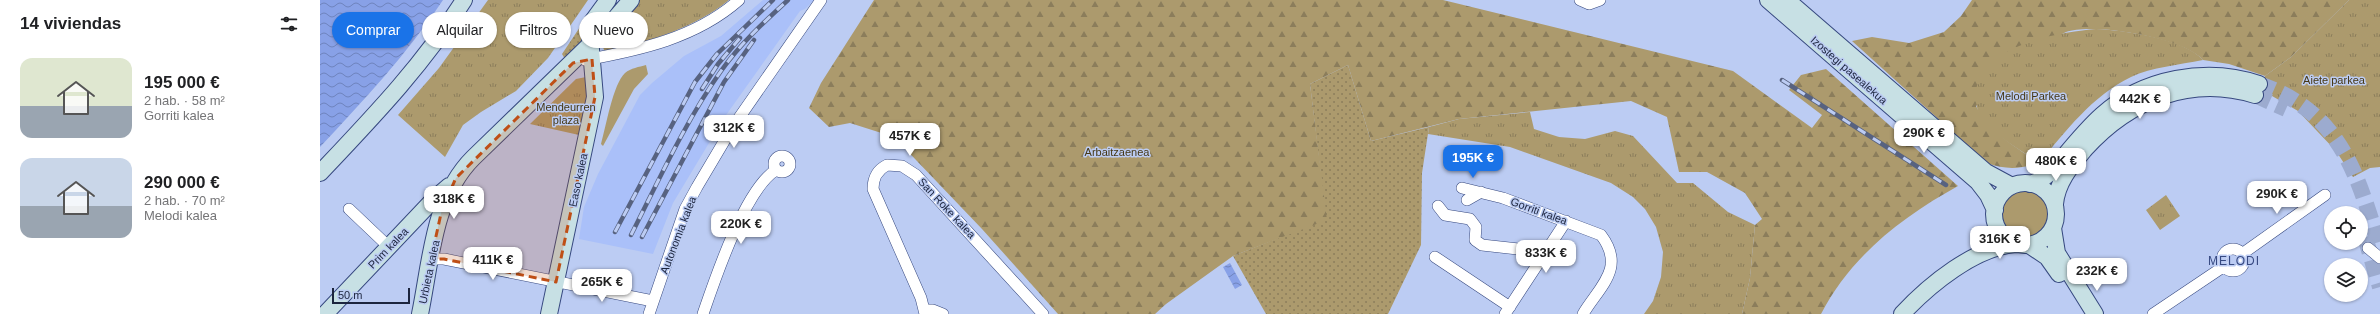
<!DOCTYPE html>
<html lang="es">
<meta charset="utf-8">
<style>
:root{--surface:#fff;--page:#f6f6f6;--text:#202124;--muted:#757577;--accent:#1a73e8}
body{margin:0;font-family:Arial,sans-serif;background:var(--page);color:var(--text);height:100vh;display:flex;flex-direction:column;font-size:15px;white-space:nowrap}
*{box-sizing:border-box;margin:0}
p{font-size:13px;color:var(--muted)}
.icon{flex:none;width:22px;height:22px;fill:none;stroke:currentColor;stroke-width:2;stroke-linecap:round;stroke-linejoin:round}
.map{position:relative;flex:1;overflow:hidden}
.panel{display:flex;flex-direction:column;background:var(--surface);width:320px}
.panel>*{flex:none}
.guide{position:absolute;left:12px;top:12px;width:380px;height:36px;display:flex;gap:8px}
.buttons{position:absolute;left:2004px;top:206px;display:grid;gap:8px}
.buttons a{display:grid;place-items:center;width:44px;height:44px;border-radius:50%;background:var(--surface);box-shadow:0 1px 3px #0004;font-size:20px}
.scale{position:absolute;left:12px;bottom:10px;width:78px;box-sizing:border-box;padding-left:4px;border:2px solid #1c253e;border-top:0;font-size:11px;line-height:14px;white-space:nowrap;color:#1c253e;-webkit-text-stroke:3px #bcccf3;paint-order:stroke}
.price{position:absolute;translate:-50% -34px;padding:0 9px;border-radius:8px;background:#fff;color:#222;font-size:13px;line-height:26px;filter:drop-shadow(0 1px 2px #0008)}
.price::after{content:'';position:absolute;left:50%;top:24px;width:12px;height:9px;margin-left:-6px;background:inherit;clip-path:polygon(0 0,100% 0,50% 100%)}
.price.on{background:var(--accent);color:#fff}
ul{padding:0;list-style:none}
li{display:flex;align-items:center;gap:12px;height:100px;padding:0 20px}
li span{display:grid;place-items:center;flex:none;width:112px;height:80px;border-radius:12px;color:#555}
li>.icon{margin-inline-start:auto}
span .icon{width:48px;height:48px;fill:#fffc;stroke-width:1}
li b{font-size:17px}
h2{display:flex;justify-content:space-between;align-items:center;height:48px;padding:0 20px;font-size:17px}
.pill{padding:0 14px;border-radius:18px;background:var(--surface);box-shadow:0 1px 3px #0004;font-size:14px;line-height:36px}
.pill.on{background:var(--accent);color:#fff}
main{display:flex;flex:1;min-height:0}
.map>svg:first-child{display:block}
</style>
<main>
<section class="panel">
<h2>14 viviendas<svg class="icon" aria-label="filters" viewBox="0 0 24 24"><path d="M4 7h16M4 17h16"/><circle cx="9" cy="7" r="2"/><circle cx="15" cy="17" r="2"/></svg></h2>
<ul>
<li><span style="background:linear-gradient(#dfe7d0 60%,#9aa5b1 0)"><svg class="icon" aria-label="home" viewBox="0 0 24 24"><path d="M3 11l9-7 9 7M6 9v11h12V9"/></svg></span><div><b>195 000 €</b><p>2 hab. · 58 m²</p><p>Gorriti kalea</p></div></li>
<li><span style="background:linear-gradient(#c9d6e8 60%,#9aa5b1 0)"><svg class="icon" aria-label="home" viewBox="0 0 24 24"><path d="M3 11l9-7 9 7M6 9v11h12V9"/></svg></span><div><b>290 000 €</b><p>2 hab. · 70 m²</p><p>Melodi kalea</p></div></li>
</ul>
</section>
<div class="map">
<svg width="2060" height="314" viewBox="0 0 2060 314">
<defs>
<pattern id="grass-dots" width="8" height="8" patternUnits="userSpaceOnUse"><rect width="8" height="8" fill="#ac9a6d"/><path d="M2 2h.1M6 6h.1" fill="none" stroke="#8b7d5b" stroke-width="1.8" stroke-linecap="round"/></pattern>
<pattern id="forest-firs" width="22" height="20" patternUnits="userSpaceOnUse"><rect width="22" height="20" fill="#ac9a6d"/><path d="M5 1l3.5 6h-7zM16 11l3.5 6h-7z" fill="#8b7d5b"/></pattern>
<pattern id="park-tufts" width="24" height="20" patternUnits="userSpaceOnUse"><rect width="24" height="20" fill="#ac9a6d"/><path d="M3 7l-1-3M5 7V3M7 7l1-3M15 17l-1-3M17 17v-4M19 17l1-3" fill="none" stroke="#8b7d5b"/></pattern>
<pattern id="water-waves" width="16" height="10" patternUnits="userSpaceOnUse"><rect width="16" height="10" fill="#88a1e7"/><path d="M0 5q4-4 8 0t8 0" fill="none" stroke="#6e83bd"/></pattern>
</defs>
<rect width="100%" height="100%" fill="#bcccf3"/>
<!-- built -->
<path fill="#aac0f9" d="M 443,0 L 494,0 L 485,9 L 480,11 L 404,118 L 353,203 L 333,254 L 259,239 L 264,207 L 278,174 L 320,95 L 332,83 L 364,56 L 401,36 Z"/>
<!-- grass -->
<path fill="url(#grass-dots)" d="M 262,24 L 260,33 L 262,42 L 245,59 L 242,54 Z
M 1028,65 L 1051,141 L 1109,127 L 1102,173 L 1101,245 L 1068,314 L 946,314 L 913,256 L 1006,219 L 990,84 Z"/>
<!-- forest -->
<path fill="url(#forest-firs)" d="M 554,0 L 1123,0 L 1413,71 L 1492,128 L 1502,115 L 1469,90 L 1481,75 L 1506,69 L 1638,186 C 1582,217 1531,256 1501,314 L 1422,314 L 1430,278 L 1435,225 L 1442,219 L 1425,193 L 1387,172 L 1359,172 L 1347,117 L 1311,101 L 1139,119 L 1051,141 L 1028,65 L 990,84 L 1007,220 L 913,256 L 846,304 L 835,314 L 738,314 L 662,229 L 574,137 L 530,123 L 509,127 L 489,108 L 501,83 Z
M 1652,0 L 2029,0 L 1971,57 L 1945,76 L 1909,64 L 1883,60 C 1865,38 1773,22 1746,32 C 1738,35 1730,44 1724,49 C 1702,68 1679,87 1656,106 C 1669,132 1696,147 1719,163 C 1700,169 1686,170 1667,163 L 1532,41 L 1552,37 L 1589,43 L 1624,32 L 1641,16 Z"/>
<!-- park -->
<path fill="url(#park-tufts)" d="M 168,0 L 268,0 L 228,58 L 196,91 L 161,112 L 143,125 L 125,157 L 78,115 L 119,68 Z
M 319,0 L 409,0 C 375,28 333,39 291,52 L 284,50 L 282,44 Z
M 2029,0 L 2060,0 L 2060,167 L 2050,168 L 2033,177 L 2016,151 L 1978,111 L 1940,89 L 1945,76 L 1971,57 Z
M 1776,29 C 1803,30 1866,39 1883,60 C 1859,65 1832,67 1811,77 C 1772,96 1746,131 1719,163 C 1701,150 1678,138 1664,121 C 1657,114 1656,104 1656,95 C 1656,46 1739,32 1776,29 Z
M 266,77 L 269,93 L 259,135 L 210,124 L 256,79 Z
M 1210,112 L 1214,129 L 1239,137 L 1265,139 L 1295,131 L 1313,136 L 1357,183 L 1373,183 L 1408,212 L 1435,225 L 1430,278 L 1422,314 L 1324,314 L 1333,301 L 1341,277 L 1343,252 L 1336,227 L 1325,209 L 1313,197 L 1291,183 L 1190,147 L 1108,134 L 1109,127 L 1139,119 Z
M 1846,195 L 1860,216 L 1840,230 L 1826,210 Z"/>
<!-- garden -->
<path fill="#ac9a6d" d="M 326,65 L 328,74 L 314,89 L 283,146 L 281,144 C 286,127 293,84 305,73 C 311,68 319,67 326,65 Z
M1682 214a23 23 0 1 1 46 0a23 23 0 1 1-46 0Z"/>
<!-- water -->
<path fill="url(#water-waves)" d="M 0,0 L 123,0 C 88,53 43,101 0,147 Z
M 910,263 L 922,285 L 915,289 L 903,267 Z"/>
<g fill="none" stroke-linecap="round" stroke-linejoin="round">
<!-- secondary-tunnel -->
<path stroke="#9cabcf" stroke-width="16" stroke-dasharray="16 8" stroke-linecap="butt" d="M 1939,84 C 2021,112 2037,174 2060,248
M 1935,95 L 1966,109
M 2045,237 L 2060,287"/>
<!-- street casing -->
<g stroke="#36487f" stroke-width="12">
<path id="street" d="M 1260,0 L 1269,4 L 1280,0
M 265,60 C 320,50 376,38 419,0
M454 164a8 8 0 1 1 16 0a8 8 0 1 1-16 0Z
M 1142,188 L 1183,198 L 1281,235 C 1306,268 1280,286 1263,314
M 1147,200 L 1161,192
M 1118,206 L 1125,215 L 1150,219 L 1156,227 L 1155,240 L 1162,245 L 1207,250 L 1223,257
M 29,209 L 69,247
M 2048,248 L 2060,258
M1902 260a11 11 0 1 1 22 0a11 11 0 1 1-22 0Z
M 1922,254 L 2005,195
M 1115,257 L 1190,307
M 111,259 L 124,259 L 333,301
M 606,310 L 613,310 L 623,314
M 329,314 L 365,209 L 377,187 L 412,128 L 501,0
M 383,314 C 395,279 425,189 456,170
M 605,314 L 601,298 L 553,189 C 553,178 557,170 567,165 L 582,166 L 596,175 L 723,314
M 1185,314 L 1246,221
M 1833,314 L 1903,267"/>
</g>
<!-- secondary casing -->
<g stroke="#36487f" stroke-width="18">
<path id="secondary" d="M 1448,0 L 1658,182 L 1668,195 L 1675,210
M 1467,0 L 1666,172 L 1692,186
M 0,173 C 52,118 104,64 144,0
M1674 214a31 31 0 1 1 62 0a31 31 0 1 1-62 0Z
M 1710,184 L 1721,180 L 1731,172 C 1748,152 1763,132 1782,115 C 1823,78 1887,66 1939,84
M 1735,204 C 1737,182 1751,166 1765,149 C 1809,100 1870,75 1935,95
M 1733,228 L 1737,253 L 1775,314
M 1709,245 L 1727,257 L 1739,274
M 5,314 L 115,198 L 129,186
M 100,314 C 111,261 113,198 153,158 L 286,29 L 311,0
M 229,314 L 275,97 L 269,26 L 288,0
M 1582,314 C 1609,285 1655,247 1696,244"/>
</g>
<!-- street -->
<use href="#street" stroke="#fff" stroke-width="11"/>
<!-- secondary -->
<use href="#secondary" stroke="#c7e0e4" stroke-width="16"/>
<!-- rail casing -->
<g stroke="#576280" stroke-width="4.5">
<path id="rail" d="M 1462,80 L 1626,185
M 382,89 L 398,64 L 420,38
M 295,232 L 375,82 L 397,54 L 453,0
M 311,235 C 339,180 365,122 401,71 C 420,44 444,22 468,0
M 322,237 L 404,82 L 434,40"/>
</g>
<!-- rail -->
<use href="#rail" stroke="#bcccf3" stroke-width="3" stroke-dasharray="9" stroke-linecap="butt"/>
</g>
<!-- marked area -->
<path fill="#bf4f16" fill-opacity="0.2" stroke="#bf4f16" stroke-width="3" stroke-dasharray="8 5" stroke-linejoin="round" d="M 272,59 L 275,97 L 236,282 L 124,259 L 111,259 L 122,209 L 136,178 L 253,63 Z"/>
<g text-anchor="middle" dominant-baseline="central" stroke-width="3" stroke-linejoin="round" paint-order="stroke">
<!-- street labels -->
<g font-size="11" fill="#1c253e" stroke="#bcccf3">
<text transform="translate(1529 70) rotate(41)">Izostegi pasealekua</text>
<text transform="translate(258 180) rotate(-78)">Easo kalea</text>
<text transform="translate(627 208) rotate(47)">San Roke kalea</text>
<text transform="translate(1219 211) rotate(20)">Gorriti kalea</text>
<text transform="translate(358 235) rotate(-69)">Autonomia kalea</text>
<text transform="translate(68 248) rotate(-46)">Prim kalea</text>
<text transform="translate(109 272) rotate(-78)">Urbieta kalea</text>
</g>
<!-- park labels -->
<g font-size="11" fill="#453714" stroke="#bcccf3">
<text x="2014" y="80">Aiete parkea</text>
<text x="1711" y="96">Melodi Parkea</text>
<text x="246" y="107">Mendeurren<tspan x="246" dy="13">plaza</tspan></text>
<text x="797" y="152">Arbaitzaenea</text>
</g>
<!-- neighbourhood labels -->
<g font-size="12" letter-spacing="1" fill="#374a82" stroke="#bcccf3">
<text x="1914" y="261">MELODI</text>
</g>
</g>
</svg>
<div class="buttons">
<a><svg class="icon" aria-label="locate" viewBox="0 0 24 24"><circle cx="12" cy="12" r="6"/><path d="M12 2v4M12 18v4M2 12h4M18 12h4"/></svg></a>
<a><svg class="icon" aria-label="layers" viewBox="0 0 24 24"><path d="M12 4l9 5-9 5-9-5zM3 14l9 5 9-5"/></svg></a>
</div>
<div class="scale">50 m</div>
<b class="price" style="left:1820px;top:120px">442K €</b>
<b class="price" style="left:414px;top:149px">312K €</b>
<b class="price" style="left:1604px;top:154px">290K €</b>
<b class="price" style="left:590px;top:157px">457K €</b>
<b class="price on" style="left:1153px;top:179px">195K €</b>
<b class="price" style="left:1736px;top:182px">480K €</b>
<b class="price" style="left:1957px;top:215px">290K €</b>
<b class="price" style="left:134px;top:220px">318K €</b>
<b class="price" style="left:421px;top:245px">220K €</b>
<b class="price" style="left:1680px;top:260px">316K €</b>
<b class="price" style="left:1226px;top:274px">833K €</b>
<b class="price" style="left:173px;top:281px">411K €</b>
<b class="price" style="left:1777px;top:292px">232K €</b>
<b class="price" style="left:282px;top:303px">265K €</b>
<div class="guide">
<a class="pill on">Comprar</a>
<a class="pill">Alquilar</a>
<a class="pill">Filtros</a>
<a class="pill">Nuevo</a>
</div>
</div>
</main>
